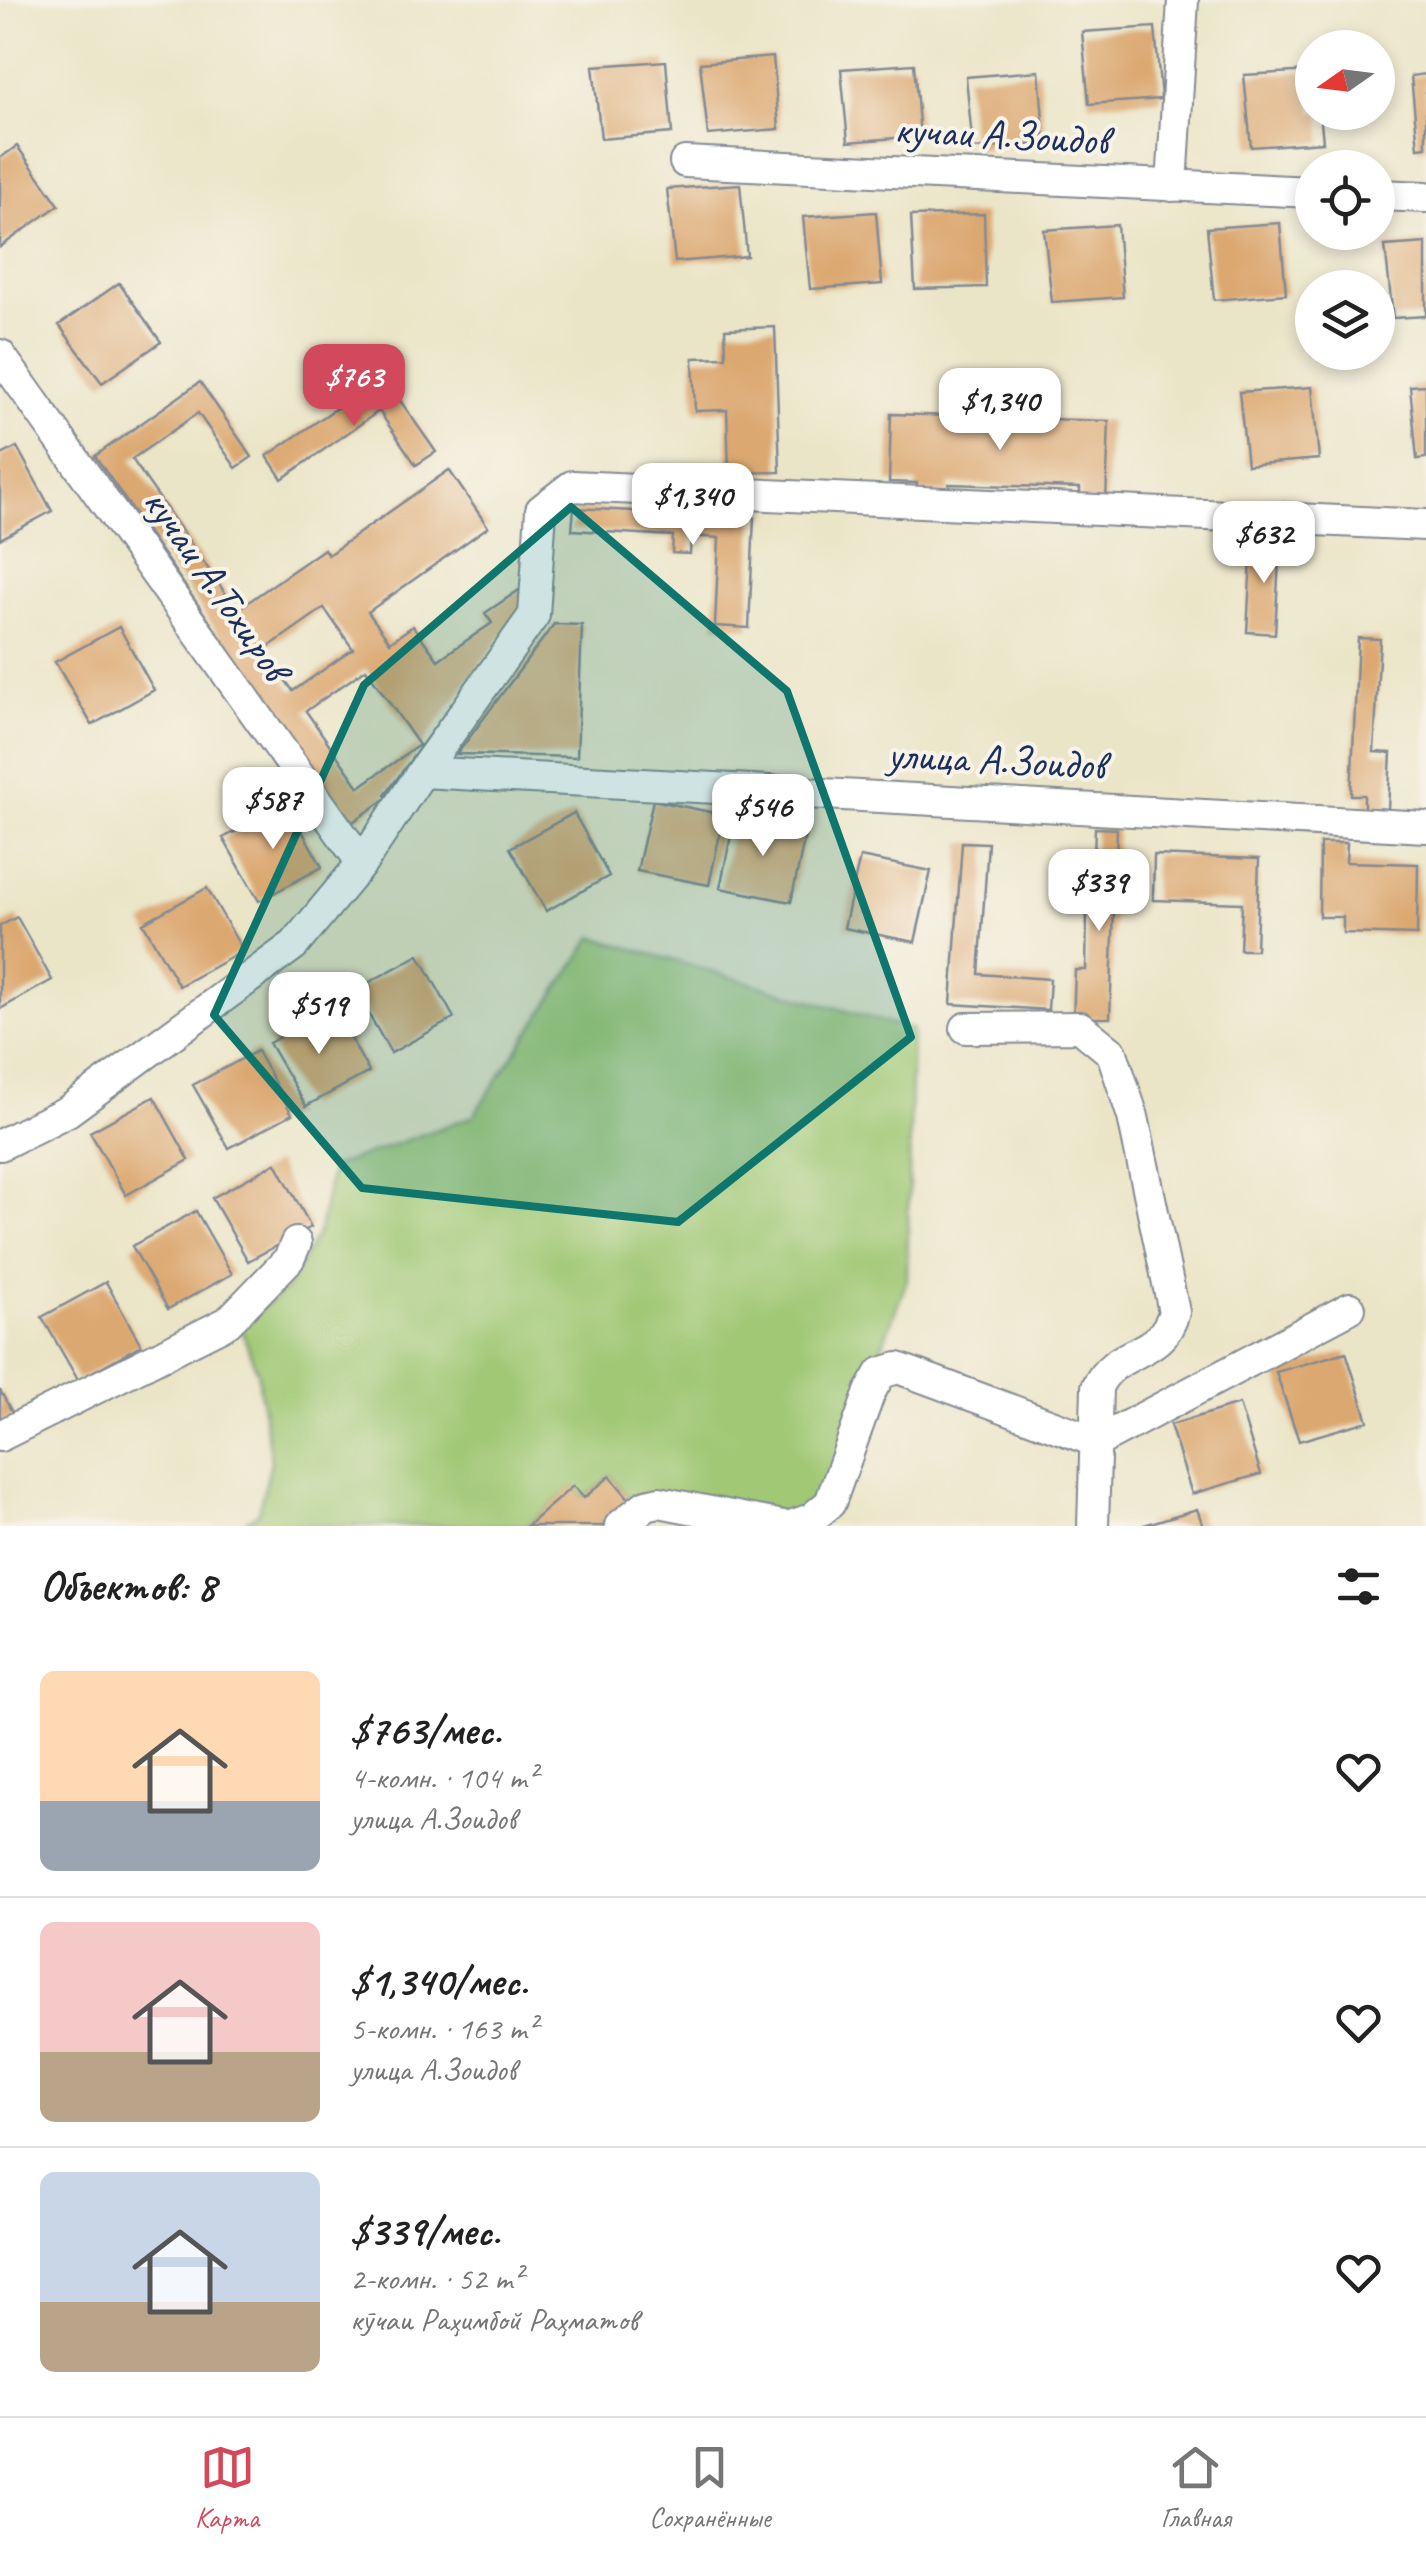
<!DOCTYPE html>
<html lang="ru">
<meta charset="utf-8">
<style>
:root{--surface:#fff;--page:#f2f2f2;--text:#222;--muted:#767676;--line:#e0e0e0;--accent:#d1495b}
body{margin:0;font-family:Caveat,sans-serif;background:var(--page);color:var(--text);height:100vh;display:flex;flex-direction:column;font-size:38px;white-space:nowrap}
*{box-sizing:border-box;margin:0}
p{font-size:32px;color:var(--muted)}
.icon{flex:none;width:55px;height:55px;fill:none;stroke:currentColor;stroke-width:2;stroke-linecap:round;stroke-linejoin:round}
.map{position:relative;height:1526px;overflow:hidden}
.panel{display:flex;flex-direction:column;background:var(--surface);flex:1}
.panel>*{flex:none}
.needle{width:65px;rotate:256deg}
.controls{position:absolute;left:1295px;top:30px;display:grid;gap:20px}
.controls a{display:grid;place-items:center;width:100px;height:100px;border-radius:50%;background:var(--surface);box-shadow:0 5px 15px #0003;font-size:50px}
.price{position:absolute;translate:-50% -85px;padding:0 22px;border-radius:20px;background:#fff;color:#222;font-size:32px;line-height:65px;filter:drop-shadow(0 2px 5px #0008)}
.price::after{content:'';position:absolute;left:50%;top:60px;width:30px;height:22px;margin-left:-15px;background:inherit;clip-path:polygon(0 0,100% 0,50% 100%)}
.price.current{background:var(--accent);color:#fff}
ul{padding:0;list-style:none}
li{display:flex;align-items:center;gap:30px;height:250px;padding:0 40px}
li+li{border-top:2px solid var(--line)}
li span{display:grid;place-items:center;flex:none;width:280px;height:200px;border-radius:15px;color:#555}
li>.icon{margin-inline-start:auto}
span .icon{width:120px;height:120px;fill:#fffc;stroke-width:1}
li b{font-size:42px}
h2{display:flex;justify-content:space-between;align-items:center;height:120px;padding:0 40px;font-size:42px}
.tabs{display:flex;justify-content:space-around;align-items:center;height:140px;border-top:2px solid var(--line);background:var(--surface);font-size:28px;color:var(--muted)}
.tabs a{display:grid;justify-items:center;gap:5px}
.tabs .current{color:var(--accent)}
.map>svg:first-child{display:block}
</style>
<div class="map">
<svg width="1426" height="1526" viewBox="0 0 1426 1526">
<rect width="100%" height="100%" fill="#f7f3e8"/>
<filter id="ink" filterUnits="userSpaceOnUse"><feTurbulence type="fractalNoise" baseFrequency=".01" numOctaves="2"/><feDisplacementMap in="SourceGraphic" scale="20" xChannelSelector="R" yChannelSelector="G"/><feConvolveMatrix kernelMatrix="1 2 1 2 8 2 1 2 1" color-interpolation-filters="sRGB"/></filter>
<filter id="wash" filterUnits="userSpaceOnUse"><feTurbulence type="fractalNoise" baseFrequency=".0048" numOctaves="4" result="noise"/><feDisplacementMap in="SourceGraphic" scale="40" xChannelSelector="R" yChannelSelector="G"/><feGaussianBlur stdDeviation="2.25" result="paint"/><feColorMatrix in="noise" values="0 0 0 0 0 0 0 0 0 0 0 0 0 0 0 0 0 1.4 0 .05"/><feComposite in="paint" operator="in"/></filter>
<g filter="url(#wash)">
<rect width="100%" height="100%" fill="#ebe5c8"/>
<!-- green -->
<path fill="#a0c874" stroke="#5e7c69" stroke-width="2.5" d="M 593,937 L 912,1030 L 907,1280 L 823,1502 L 795,1522 L 630,1500 L 610,1476 L 584,1498 L 573,1487 L 527,1526 L 239,1526 L 258,1513 L 271,1461 L 257,1371 L 240,1326 L 286,1289 L 319,1231 L 332,1167 L 473,1116 Z"/>
<g id="blocks">
<!-- building -->
<path fill="#dca871" fill-rule="evenodd" d="M 1155,27 L 1161,99 L 1089,104 L 1082,32 Z
M 773,57 L 779,129 L 708,135 L 700,63 Z
M 666,61 L 672,133 L 601,139 L 593,66 Z
M 914,64 L 920,136 L 848,142 L 841,69 Z
M 1039,71 L 1045,144 L 973,149 L 966,77 Z
M 1312,71 L 1312,112 L 1320,112 L 1323,142 L 1251,147 L 1244,75 Z
M 1426,74 L 1426,147 L 1418,148 L 1411,76 Z
M 17,146 L 59,205 L 0,247 L 0,158 Z
M 740,184 L 747,256 L 675,262 L 667,189 Z
M 876,212 L 882,284 L 810,289 L 803,217 Z
M 984,214 L 986,287 L 915,289 L 911,216 Z
M 1280,223 L 1286,294 L 1214,300 L 1207,228 Z
M 1117,225 L 1123,297 L 1052,302 L 1044,230 Z
M 1426,243 L 1426,316 L 1393,318 L 1385,246 Z
M 119,283 L 161,342 L 102,383 L 59,325 Z
M 775,327 L 780,472 L 729,473 L 727,410 L 695,411 L 693,358 L 726,357 L 725,329 Z
M 383,376 L 436,452 L 416,465 L 379,411 L 282,479 L 267,456 Z
M 200,382 L 252,457 L 236,468 L 198,413 L 132,459 L 237,610 L 324,549 L 328,555 L 449,470 L 488,527 L 368,612 L 390,642 L 413,626 L 438,660 L 492,623 L 485,613 L 528,584 L 527,601 L 385,795 L 387,798 L 350,824 L 95,456 ZM 324,608 L 353,649 L 293,691 L 264,650 ZM 366,669 L 419,745 L 359,787 L 306,711 Z
M 1426,385 L 1426,458 L 1417,459 L 1410,386 Z
M 1312,387 L 1319,459 L 1247,465 L 1239,392 Z
M 891,414 L 1109,421 L 1106,502 L 1080,501 L 1080,488 L 949,484 L 948,493 L 916,492 L 917,483 L 889,482 Z
M 17,447 L 52,511 L 0,539 L 0,456 Z
M 674,505 L 693,505 L 692,514 L 754,517 L 749,628 L 715,626 L 719,538 L 691,536 L 690,554 L 672,553 L 673,536 L 572,530 L 574,508 L 674,513 Z
M 1252,539 L 1280,540 L 1275,634 L 1247,632 Z
M 554,624 L 582,625 L 577,757 L 457,754 Z
M 119,627 L 154,690 L 92,725 L 55,662 Z
M 1358,638 L 1380,639 L 1374,752 L 1391,753 L 1388,809 L 1364,808 L 1364,795 L 1351,795 Z
M 653,800 L 724,815 L 709,885 L 637,871 Z
M 287,804 L 322,867 L 259,901 L 223,838 Z
M 574,813 L 609,876 L 546,911 L 510,848 Z
M 735,816 L 806,831 L 791,902 L 720,888 Z
M 1095,828 L 1117,829 L 1110,1018 L 1088,1018 L 1073,1024 L 1075,970 L 1086,970 L 1087,909 L 1092,909 Z
M 962,842 L 988,843 L 979,974 L 1050,979 L 1048,1010 L 951,1004 Z
M 1320,843 L 1347,843 L 1346,862 L 1418,864 L 1417,935 L 1343,933 L 1343,917 L 1319,917 Z
M 1154,855 L 1259,859 L 1256,950 L 1240,950 L 1242,903 L 1153,900 Z
M 860,857 L 931,871 L 915,942 L 844,928 Z
M 207,888 L 243,951 L 179,986 L 143,923 Z
M 17,917 L 52,980 L 0,1009 L 0,926 Z
M 419,955 L 454,1018 L 391,1053 L 355,990 Z
M 334,1008 L 369,1072 L 306,1106 L 269,1043 Z
M 257,1051 L 292,1114 L 229,1148 L 193,1085 Z
M 154,1097 L 189,1160 L 126,1195 L 90,1132 Z
M 276,1163 L 311,1227 L 248,1261 L 212,1198 Z
M 196,1211 L 232,1274 L 168,1309 L 132,1246 Z
M 106,1282 L 141,1345 L 78,1380 L 42,1317 Z
M 1346,1352 L 1368,1421 L 1299,1441 L 1276,1372 Z
M 0,1390 L 14,1416 L 0,1423 Z
M 1239,1404 L 1261,1474 L 1192,1494 L 1170,1425 Z
M 610,1476 L 630,1500 L 604,1523 L 607,1526 L 527,1526 L 573,1486 L 584,1498 Z
M 1197,1509 L 1203,1526 L 1144,1526 L 1144,1525 Z"/>
</g>
</g>
<g filter="url(#ink)">
<use href="#blocks" fill-opacity="0" stroke="#838a93" stroke-width="2.5"/>
<g fill="none" stroke-linecap="round" stroke-linejoin="round">
<!-- minor casing -->
<g stroke="#838a93" stroke-width="34">
<path id="minor" d="M 685,162 L 1312,192
M 1172,186 L 1183,0
M 1378,195 L 1426,197
M 0,355 L 362,863
M 422,772 L 534,615 L 541,510 L 572,486 L 1426,525
M 966,1028 L 1080,1027 L 1112,1053 L 1133,1117 L 1174,1312 C 1161,1360 1116,1346 1097,1387 L 1093,1526
M 0,1145 L 68,1111 L 294,945 L 362,863 L 422,772 L 1426,827
M 0,1436 L 228,1322 L 289,1259 L 296,1243
M 620,1526 L 646,1505 L 659,1502 L 783,1526
M 791,1526 L 811,1519 L 830,1503 L 870,1392 L 881,1373 L 898,1368 L 1097,1442 L 1350,1308"/>
</g>
<!-- minor -->
<use href="#minor" stroke="#fff" stroke-width="30"/>
</g>
</g>
<!-- marked area -->
<path fill="#0f766e" fill-opacity="0.2" stroke="#0f766e" stroke-width="8" stroke-linejoin="round" d="M 571,507 L 787,691 L 911,1037 L 678,1222 L 362,1188 L 214,1015 L 364,685 Z"/>
<g text-anchor="middle" dominant-baseline="central" stroke-width="8" stroke-linejoin="round" paint-order="stroke">
<!-- street labels -->
<g font-size="42" fill="#1b2f5e" stroke="#f7f3e8">
<text transform="translate(1001 135) rotate(3)">кучаи А.Зоидов</text>
<text transform="translate(216 584) rotate(55)">кучаи А.Тохиров</text>
<text transform="translate(996 760) rotate(3)">улица А.Зоидов</text>
</g>
</g>
</svg>
<div class="controls">
<a><svg class="needle" viewBox="-14 -14 28 28"><path d="M0-13l5 13h-10z" fill="#e53935"/><path d="M0 13l5-13h-10z" fill="#767676"/></svg></a>
<a><svg class="icon" aria-label="locate" viewBox="0 0 24 24"><circle cx="12" cy="12" r="6"/><path d="M12 2v4M12 18v4M2 12h4M18 12h4"/></svg></a>
<a><svg class="icon" aria-label="layers" viewBox="0 0 24 24"><path d="M12 4l9 5-9 5-9-5zM3 14l9 5 9-5"/></svg></a>
</div>
<b class="price current" style="left:354px;top:429px">$763</b>
<b class="price" style="left:1000px;top:453px">$1,340</b>
<b class="price" style="left:693px;top:548px">$1,340</b>
<b class="price" style="left:1264px;top:586px">$632</b>
<b class="price" style="left:273px;top:852px">$587</b>
<b class="price" style="left:763px;top:859px">$546</b>
<b class="price" style="left:1099px;top:934px">$339</b>
<b class="price" style="left:319px;top:1057px">$519</b>
</div>
<section class="panel">
<h2>Объектов: 8<svg class="icon" aria-label="filters" viewBox="0 0 24 24"><path d="M4 7h16M4 17h16"/><circle cx="9" cy="7" r="2"/><circle cx="15" cy="17" r="2"/></svg></h2>
<ul>
<li><span style="background:linear-gradient(#ffd9b3 65%,#9aa5b1 0)"><svg class="icon" aria-label="home" viewBox="0 0 24 24"><path d="M3 11l9-7 9 7M6 9v11h12V9"/></svg></span><div><b>$763/мес.</b><p>4-комн. · 104 m²</p><p>улица А.Зоидов</p></div><svg class="icon" aria-label="heart" viewBox="0 0 24 24"><path d="M12 20l-8-8c-3-5 5-10 8-4 3-6 11-1 8 4z"/></svg></li>
<li><span style="background:linear-gradient(#f6c9c9 65%,#b9a48a 0)"><svg class="icon" aria-label="home" viewBox="0 0 24 24"><path d="M3 11l9-7 9 7M6 9v11h12V9"/></svg></span><div><b>$1,340/мес.</b><p>5-комн. · 163 m²</p><p>улица А.Зоидов</p></div><svg class="icon" aria-label="heart" viewBox="0 0 24 24"><path d="M12 20l-8-8c-3-5 5-10 8-4 3-6 11-1 8 4z"/></svg></li>
<li><span style="background:linear-gradient(#c9d6e8 65%,#b9a48a 0)"><svg class="icon" aria-label="home" viewBox="0 0 24 24"><path d="M3 11l9-7 9 7M6 9v11h12V9"/></svg></span><div><b>$339/мес.</b><p>2-комн. · 52 m²</p><p>кӯчаи Раҳимбой Раҳматов</p></div><svg class="icon" aria-label="heart" viewBox="0 0 24 24"><path d="M12 20l-8-8c-3-5 5-10 8-4 3-6 11-1 8 4z"/></svg></li>
</ul>
</section>
<nav class="tabs">
<a class="current"><svg class="icon" aria-label="map" viewBox="0 0 24 24"><path d="M3 6l6-2 6 2 6-2v14l-6 2-6-2-6 2zM9 4v14M15 6v14"/></svg>Карта</a>
<a><svg class="icon" aria-label="saved" viewBox="0 0 24 24"><path d="M7 4h10v16l-5-4-5 4z"/></svg>Сохранённые</a>
<a><svg class="icon" aria-label="home" viewBox="0 0 24 24"><path d="M3 11l9-7 9 7M6 9v11h12V9"/></svg>Главная</a>
</nav>
